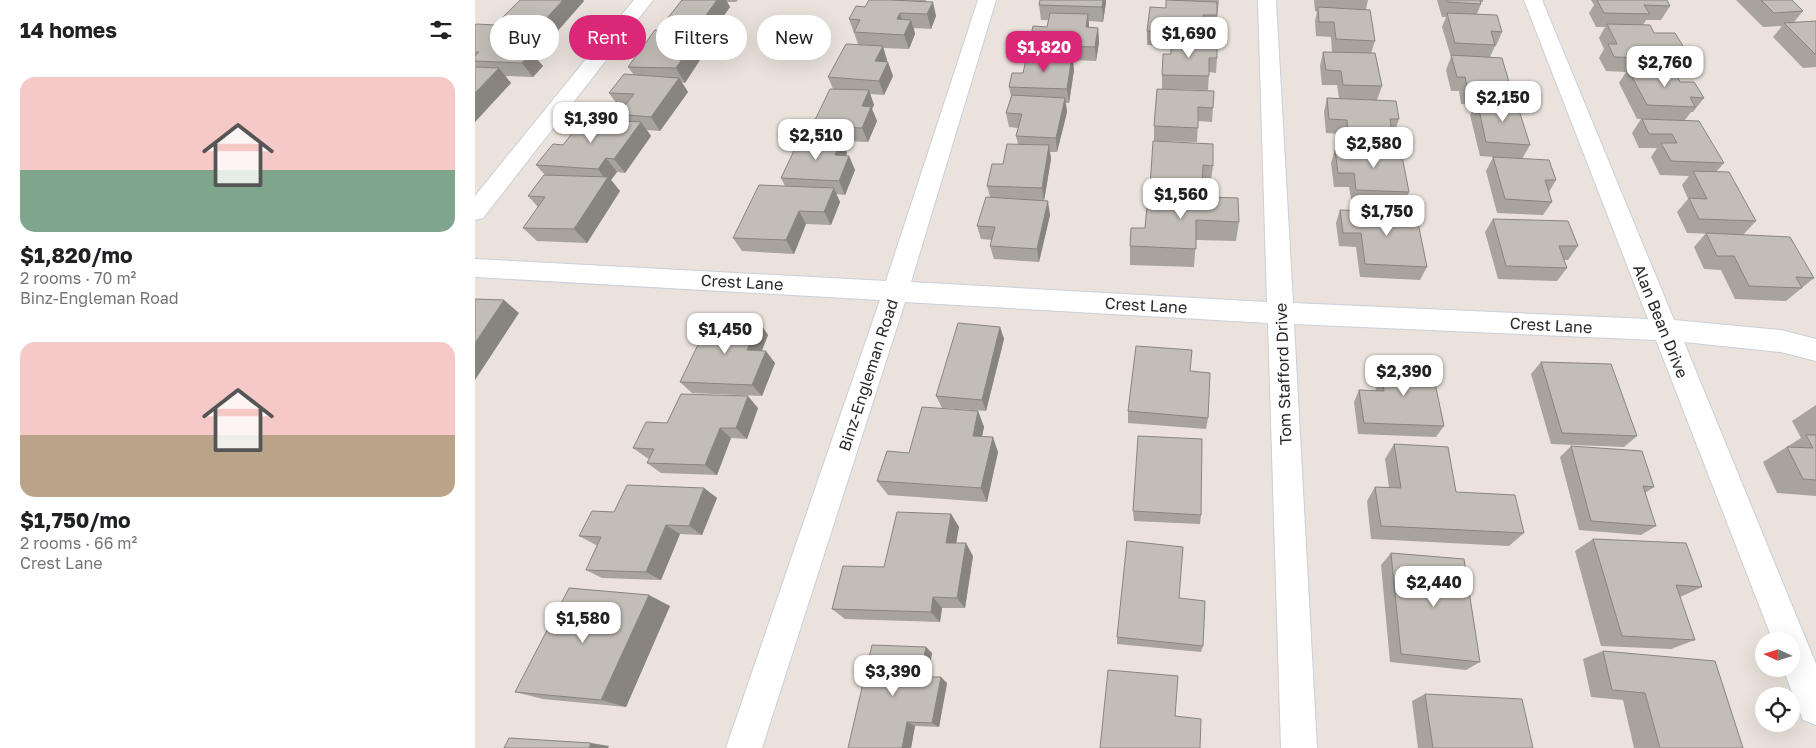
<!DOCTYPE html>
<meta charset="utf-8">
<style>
:root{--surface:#fff;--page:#f6f6f6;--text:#202124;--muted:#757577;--accent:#db2777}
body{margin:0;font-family:"Golos Text",sans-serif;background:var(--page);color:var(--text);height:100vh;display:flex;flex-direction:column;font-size:19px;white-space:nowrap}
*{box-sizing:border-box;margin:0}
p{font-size:16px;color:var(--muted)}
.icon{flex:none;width:28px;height:28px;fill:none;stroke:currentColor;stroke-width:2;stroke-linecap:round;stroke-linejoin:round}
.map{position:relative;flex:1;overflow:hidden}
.drawer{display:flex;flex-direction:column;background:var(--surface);width:475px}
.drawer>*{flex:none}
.hud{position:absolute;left:15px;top:15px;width:475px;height:45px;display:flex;gap:10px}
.needle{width:32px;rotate:274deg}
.fabs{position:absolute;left:1280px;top:632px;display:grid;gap:10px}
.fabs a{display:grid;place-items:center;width:45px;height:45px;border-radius:50%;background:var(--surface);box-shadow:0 5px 20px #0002;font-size:25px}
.price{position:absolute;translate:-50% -42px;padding:0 11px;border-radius:10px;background:#fff;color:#222;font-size:16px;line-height:32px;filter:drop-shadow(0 1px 2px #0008)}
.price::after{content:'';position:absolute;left:50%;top:30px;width:15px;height:11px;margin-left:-8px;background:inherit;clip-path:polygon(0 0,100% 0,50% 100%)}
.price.on{background:var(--accent);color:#fff}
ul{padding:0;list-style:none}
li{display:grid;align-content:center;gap:10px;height:265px;padding:0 20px}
li span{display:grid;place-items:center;height:155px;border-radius:15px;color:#555}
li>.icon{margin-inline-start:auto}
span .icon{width:90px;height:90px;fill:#fffc;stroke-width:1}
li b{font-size:21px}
h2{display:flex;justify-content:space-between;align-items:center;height:60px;padding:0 20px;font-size:21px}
.chip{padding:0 18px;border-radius:22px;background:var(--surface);box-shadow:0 5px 20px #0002;font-size:18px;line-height:45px}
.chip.on{background:var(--accent);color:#fff}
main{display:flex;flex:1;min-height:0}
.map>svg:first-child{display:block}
</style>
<main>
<section class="drawer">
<h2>14 homes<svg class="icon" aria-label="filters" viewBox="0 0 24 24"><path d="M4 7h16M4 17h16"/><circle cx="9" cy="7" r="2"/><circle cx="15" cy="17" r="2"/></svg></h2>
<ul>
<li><span style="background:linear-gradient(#f6c9c9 60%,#7fa58c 0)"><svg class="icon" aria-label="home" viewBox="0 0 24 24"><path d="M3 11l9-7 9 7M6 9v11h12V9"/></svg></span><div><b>$1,820/mo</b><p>2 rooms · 70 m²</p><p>Binz-Engleman Road</p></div></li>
<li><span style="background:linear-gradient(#f6c9c9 60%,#b9a48a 0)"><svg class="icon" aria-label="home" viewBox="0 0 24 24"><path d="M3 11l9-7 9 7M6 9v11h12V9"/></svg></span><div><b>$1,750/mo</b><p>2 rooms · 66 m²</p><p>Crest Lane</p></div></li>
</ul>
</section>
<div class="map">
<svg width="1341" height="748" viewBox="0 0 1341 748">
<rect width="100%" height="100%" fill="#eae2db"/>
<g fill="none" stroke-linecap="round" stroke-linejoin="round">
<!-- minor casing -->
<g stroke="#cacfda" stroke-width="2">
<path id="minor" d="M 159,0 L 178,0 L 8,218 L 0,220 L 0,196 Z
M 503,0 L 521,0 L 436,282 L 792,302 L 783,0 L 801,0 L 818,303 L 1173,319 L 1049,0 L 1067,0 L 1199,320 L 1306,330 L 1341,339 L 1341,361 L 1306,352 L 1209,342 L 1341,664 L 1341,725 L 1328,720 L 1308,669 L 1316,669 L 1316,641 L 1298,641 L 1181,340 L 819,324 L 842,748 L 806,748 L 793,323 L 430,302 L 287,748 L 251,748 L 405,300 L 0,277 L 0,259 L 411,281 Z"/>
</g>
<!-- minor -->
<use href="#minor" fill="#fff" fill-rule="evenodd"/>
</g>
<!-- wall -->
<path fill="#a8a39d" d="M 207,0 L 263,0 L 261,2 L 252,2 L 255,7 L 231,41 L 234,46 L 210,83 L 207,82 L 213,92 L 185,131 L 172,130 L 176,136 L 150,173 L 142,172 L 136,180 L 145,191 L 112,243 L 62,241 L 48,228 L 63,207 L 53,196 L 70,175 L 61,165 L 88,145 L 148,121 L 143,114 L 149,107 L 144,107 L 134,93 L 159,75 L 153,67 L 192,30 L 188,24 Z
M 394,0 L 451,0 L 450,2 L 461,16 L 456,29 L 439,28 L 440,34 L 434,49 L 408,48 L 412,60 L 412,61 L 418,76 L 409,95 L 395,94 L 399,105 L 397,109 L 402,121 L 393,142 L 367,141 L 372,153 L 371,156 L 374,156 L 380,170 L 370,195 L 361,194 L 365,202 L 356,225 L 331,224 L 319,254 L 267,251 L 258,238 L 310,186 L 306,178 L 343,138 L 337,126 L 358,89 L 353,77 L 383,44 L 374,19 L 390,7 Z
M 691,0 L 744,0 L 741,30 L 728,29 L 727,43 L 742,58 L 741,73 L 734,72 L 733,90 L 687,89 L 687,75 L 696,54 L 696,46 L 672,45 L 672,31 L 691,8 Z
M 839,0 L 893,0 L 891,9 L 900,41 L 896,53 L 907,86 L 902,100 L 924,119 L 919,134 L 917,133 L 918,140 L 915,150 L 934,192 L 928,206 L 877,204 L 874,187 L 859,187 L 856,163 L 860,149 L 869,149 L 868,134 L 851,133 L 849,112 L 852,98 L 864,98 L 862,85 L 847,85 L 845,66 L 848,52 L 857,52 L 856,37 L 841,36 L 840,21 L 842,12 L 840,11 Z
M 962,0 L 1008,0 L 1008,2 L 1005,2 L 1006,4 L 1002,14 L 1027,32 L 1021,46 L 1020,46 L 1015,57 L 1037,92 L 1032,103 L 1055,145 L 1047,159 L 1081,180 L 1074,192 L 1077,202 L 1068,215 L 1022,213 L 1011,171 L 1018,157 L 1005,156 L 995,115 L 1000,105 L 986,104 L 984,91 L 976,91 L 971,70 L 976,57 L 967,27 L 971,17 L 967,17 Z
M 1116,0 L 1192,0 L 1195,6 L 1186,20 L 1171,20 L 1168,25 L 1216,59 L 1206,74 L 1200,74 L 1205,82 L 1229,98 L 1218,112 L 1216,112 L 1210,120 L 1249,163 L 1241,172 L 1281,221 L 1268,235 L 1212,233 L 1202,212 L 1213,199 L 1207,185 L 1214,176 L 1185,175 L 1176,157 L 1182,148 L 1164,148 L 1157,133 L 1166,119 L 1162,119 L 1144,83 L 1151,72 L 1131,71 L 1124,58 L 1129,49 L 1124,38 L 1130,27 L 1121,27 L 1114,13 L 1119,5 Z
M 1261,0 L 1317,0 L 1328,11 L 1319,22 L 1341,21 L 1341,67 L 1328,68 L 1298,37 L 1307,26 L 1288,27 Z
M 109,1 L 79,35 L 69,35 L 74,41 L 60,57 L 68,66 L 58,77 L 30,76 L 36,83 L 0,122 L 0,67 L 1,67 L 0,66 L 0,25 L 31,26 L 26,19 Z
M 631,2 L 628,22 L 614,21 L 614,27 L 623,28 L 624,42 L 621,61 L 598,60 L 599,70 L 594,103 L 591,103 L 592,112 L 582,152 L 575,152 L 576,159 L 569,201 L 575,215 L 564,262 L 519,259 L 515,246 L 517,240 L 506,239 L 502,226 L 515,197 L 512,186 L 543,144 L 541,136 L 543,128 L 534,127 L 531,113 L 536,96 L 534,87 L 548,73 L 555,55 L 554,45 L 572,27 L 574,20 L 566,20 L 564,5 Z
M 682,89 L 738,108 L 737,122 L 723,121 L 722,142 L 679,141 L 679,126 Z
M 678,141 L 738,166 L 736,180 L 727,179 L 726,197 L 764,222 L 761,241 L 721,240 L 719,267 L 655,265 L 655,246 L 670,228 L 675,195 Z
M 865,210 L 952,267 L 945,280 L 885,277 L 881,247 L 864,246 L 861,223 Z
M 1018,219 L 1103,246 L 1093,260 L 1089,260 L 1092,268 L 1082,281 L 1023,279 L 1010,232 Z
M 1231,233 L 1339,278 L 1311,301 L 1260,299 L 1246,270 L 1229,269 L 1219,247 Z
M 284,322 L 293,335 L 287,351 L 300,363 L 287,396 L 217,393 L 205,382 Z
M 525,327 L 529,339 L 511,411 L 467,408 L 461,396 Z
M 905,362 L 969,426 L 961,437 L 883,434 L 879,402 L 884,390 L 901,391 L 899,374 Z
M 1066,362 L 1162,436 L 1149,447 L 1076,444 L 1056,374 Z
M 715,371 L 733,418 L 731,429 L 653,423 L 653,411 Z
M 1341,405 L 1341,496 L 1302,493 L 1288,462 L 1326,438 L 1317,421 Z
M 283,408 L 272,439 L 256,438 L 242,475 L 186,473 L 172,463 L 174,458 L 172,458 L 158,448 L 192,423 Z
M 503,411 L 509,427 L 507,436 L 523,452 L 512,502 L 413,495 L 402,481 L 434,453 Z
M 919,444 L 981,492 L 1049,533 L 1034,546 L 896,539 L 892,501 L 900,487 L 914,487 L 910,459 Z
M 1096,446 L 1179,487 L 1170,493 L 1181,526 L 1166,535 L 1104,530 L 1085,457 Z
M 229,488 L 242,498 L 227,535 L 205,534 L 186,580 L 127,578 L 111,570 L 122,545 L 121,545 L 104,536 L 139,512 Z
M 658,511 L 726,515 L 725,524 L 659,521 Z
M 476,514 L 484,527 L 481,543 L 498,556 L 490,608 L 467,608 L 465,622 L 370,619 L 357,609 Z
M 1118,539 L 1227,587 L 1205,597 L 1220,640 L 1196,649 L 1126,646 L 1100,551 Z
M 916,553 L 1005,662 L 991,670 L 915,662 L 906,565 Z
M 195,606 L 151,707 L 68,699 L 40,692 Z
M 642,637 L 728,646 L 726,652 L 642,644 Z
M 451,647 L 457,653 L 453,677 L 472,683 L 464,727 L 440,726 L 436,748 L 373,748 Z
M 1128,651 L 1268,748 L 1159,748 L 1148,700 L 1116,697 L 1108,659 Z
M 950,694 L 1058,748 L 943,748 L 937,701 Z"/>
<!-- shaded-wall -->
<path fill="#888480" d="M 88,0 L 108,0 L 109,1 L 79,35 L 69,21 Z
M 242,0 L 251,0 L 255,7 L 231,41 L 223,26 Z
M 628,0 L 631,0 L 631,2 L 628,22 L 627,7 Z
M 458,2 L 461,16 L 456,29 L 452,14 Z
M 425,13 L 429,27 L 422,19 Z
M 613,14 L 614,28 L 611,27 Z
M 436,20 L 440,34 L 434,49 L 429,35 Z
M 63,27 L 74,41 L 60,57 L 68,66 L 58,77 L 47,63 L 41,51 Z
M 623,28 L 624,42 L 621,61 L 620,47 Z
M 226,32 L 234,46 L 210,83 L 201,68 Z
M 408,46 L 412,60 L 405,75 L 400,61 Z
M 597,56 L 599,70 L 594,103 L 592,89 Z
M 413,62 L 418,76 L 409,95 L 404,81 Z
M 24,68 L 36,83 L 0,122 L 0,93 Z
M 204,78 L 213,92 L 185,131 L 176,117 Z
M 394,90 L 399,105 L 397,109 L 402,121 L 393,142 L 387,128 L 387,106 Z
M 590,98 L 592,112 L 582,152 L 581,138 Z
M 166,122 L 176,136 L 150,173 L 139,159 Z
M 366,139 L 372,153 L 366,169 L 360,155 Z
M 574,145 L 576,159 L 569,201 L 567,188 Z
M 374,156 L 380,170 L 370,195 L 364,181 Z
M 131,158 L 142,172 L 136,180 L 145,191 L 112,243 L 99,229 L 131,180 L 123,169 Z
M 359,188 L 365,202 L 356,225 L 349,212 Z
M 573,201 L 575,215 L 564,262 L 562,249 Z
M 324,211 L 331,224 L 319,254 L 311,240 Z
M 29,300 L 44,313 L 0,380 L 0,343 Z
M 284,322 L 293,335 L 282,362 L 272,350 Z
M 525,327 L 529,339 L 511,411 L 507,400 Z
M 291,351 L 300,363 L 287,396 L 277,385 Z
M 273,396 L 283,408 L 272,439 L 261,428 Z
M 503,411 L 509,427 L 504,451 L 498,436 Z
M 245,428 L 256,438 L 242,475 L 230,465 Z
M 518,437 L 523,452 L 512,502 L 506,488 Z
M 229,488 L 242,498 L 227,535 L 214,526 Z
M 476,514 L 484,527 L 479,555 L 471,543 Z
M 191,525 L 205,534 L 186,580 L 171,572 Z
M 491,543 L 498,556 L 490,608 L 482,598 Z
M 174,595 L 195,606 L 151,707 L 126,700 Z
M 458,597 L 467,608 L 465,622 L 456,612 Z
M 451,647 L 457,653 L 452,682 L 445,677 Z
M 466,677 L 472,683 L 464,727 L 457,723 Z
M 432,722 L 440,726 L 436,748 L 427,748 Z
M 116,743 L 134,746 L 133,748 L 114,748 Z"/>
<!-- building -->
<path fill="#c3bdb7" stroke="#888480" d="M 45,0 L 88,0 L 69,21 L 26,19 Z
M 207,0 L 242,0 L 223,26 L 188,24 Z
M 394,0 L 415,0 L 458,2 L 452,14 L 425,13 L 422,19 L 436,20 L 429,35 L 379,32 L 385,20 L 374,19 L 381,6 L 390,7 Z
M 565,0 L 628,0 L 627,7 L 564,5 Z
M 691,0 L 742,2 L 742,15 L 728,15 L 728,33 L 672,31 L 675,7 L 691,8 Z
M 971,0 L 1005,0 L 1006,4 L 972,2 Z
M 1122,0 L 1192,0 L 1195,6 L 1169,5 L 1175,14 L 1129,13 Z
M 1286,0 L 1317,0 L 1328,11 L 1299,13 Z
M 843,7 L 895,10 L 900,41 L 861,39 L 859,22 L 844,22 Z
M 575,13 L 613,14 L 611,27 L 623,28 L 620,47 L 554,45 L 558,26 L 572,27 Z
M 972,13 L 1022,15 L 1027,32 L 1016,31 L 1020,45 L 980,43 Z
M 1341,21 L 1341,53 L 1340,54 L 1309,23 Z
M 1,24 L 63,27 L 41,51 L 56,52 L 47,63 L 0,61 L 0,56 L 4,52 L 0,52 L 0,25 Z
M 1132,24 L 1175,25 L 1179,33 L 1200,33 L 1216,59 L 1139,57 L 1133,44 L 1142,44 Z
M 180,30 L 226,32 L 201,68 L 153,67 Z
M 696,42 L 742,43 L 742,58 L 734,58 L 734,76 L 687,75 L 688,54 L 696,54 Z
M 371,44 L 408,46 L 400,61 L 413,62 L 404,81 L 353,77 Z
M 848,52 L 900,53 L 907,86 L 868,85 L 866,71 L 851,70 Z
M 552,55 L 597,56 L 592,89 L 534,87 L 537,73 L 548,73 Z
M 976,55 L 1027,58 L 1037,92 L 993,90 L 990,77 L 982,77 Z
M 0,67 L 24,68 L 0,93 Z
M 1153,69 L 1198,70 L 1205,82 L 1219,82 L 1229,98 L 1215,97 L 1220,107 L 1172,105 Z
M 149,74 L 204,78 L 176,117 L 143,114 L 159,94 L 134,93 Z
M 355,89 L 394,90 L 387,106 L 396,107 L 387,128 L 337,126 Z
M 682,89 L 739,91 L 738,108 L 723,107 L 723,128 L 679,126 Z
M 537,95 L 590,98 L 581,138 L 541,136 L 547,114 L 531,113 Z
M 852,98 L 921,101 L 924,119 L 915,119 L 918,140 L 873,138 L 872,120 L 854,119 Z
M 1002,101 L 1042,104 L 1055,145 L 1011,142 Z
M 109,118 L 166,122 L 139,159 L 131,158 L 123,169 L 61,165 L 78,144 L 88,145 Z
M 1167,119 L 1224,121 L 1249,163 L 1196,161 L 1186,143 L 1202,143 L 1197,134 L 1174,134 Z
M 325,138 L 366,139 L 360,155 L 374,156 L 364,181 L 306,178 Z
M 678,141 L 738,144 L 738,166 L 728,165 L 727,188 L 675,186 Z
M 532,144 L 574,145 L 567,188 L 512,186 L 517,164 L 528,164 Z
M 860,149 L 926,151 L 934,192 L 881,190 L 879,173 L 863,173 Z
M 1018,157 L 1074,160 L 1081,180 L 1070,180 L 1077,202 L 1030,199 Z
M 1218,171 L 1254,172 L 1281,221 L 1224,219 L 1214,198 L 1232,199 Z
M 69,175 L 133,177 L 99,229 L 48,228 L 70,197 L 53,196 Z
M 284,185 L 359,188 L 349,212 L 324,211 L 311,240 L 258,238 Z
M 673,195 L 763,198 L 764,222 L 721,220 L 721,249 L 655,246 L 656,228 L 670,228 Z
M 511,197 L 573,201 L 562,249 L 515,246 L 520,227 L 502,226 Z
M 865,210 L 941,213 L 952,267 L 890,264 L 886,233 L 868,233 Z
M 1018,219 L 1093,221 L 1103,246 L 1084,246 L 1092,268 L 1031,266 Z
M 1231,233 L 1315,237 L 1339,278 L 1321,277 L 1327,288 L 1274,286 L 1259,256 L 1242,256 Z
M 0,299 L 29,300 L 0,343 Z
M 235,320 L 284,322 L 272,350 L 291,351 L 277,385 L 205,382 Z
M 483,323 L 525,327 L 507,400 L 461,396 Z
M 661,346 L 717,350 L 715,371 L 735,373 L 733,418 L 653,411 Z
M 905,362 L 956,364 L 969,426 L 889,423 L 884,390 L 909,391 Z
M 1066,362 L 1136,364 L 1162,436 L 1087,433 Z
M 206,394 L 273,396 L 261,428 L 245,428 L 230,465 L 172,463 L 179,449 L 158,448 L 171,422 L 192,423 Z
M 447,407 L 503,411 L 498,436 L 518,437 L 506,488 L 402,481 L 412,451 L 434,453 Z
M 1331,435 L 1341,435 L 1341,480 L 1328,479 L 1312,447 L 1338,448 Z
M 663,436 L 727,439 L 726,515 L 658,511 Z
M 919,444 L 973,447 L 981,492 L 1040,495 L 1049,533 L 906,526 L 900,487 L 926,488 Z
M 1096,446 L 1167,451 L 1179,487 L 1168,486 L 1181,526 L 1116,521 Z
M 152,485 L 229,488 L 214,526 L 191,525 L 171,572 L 111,570 L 126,537 L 104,536 L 117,511 L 139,512 Z
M 422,512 L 476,514 L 471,543 L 491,543 L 482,598 L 458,597 L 456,612 L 357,609 L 368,566 L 409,567 Z
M 1118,539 L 1211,543 L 1227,587 L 1201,585 L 1220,640 L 1147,636 Z
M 652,541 L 708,547 L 704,598 L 730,601 L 728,646 L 642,637 Z
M 916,553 L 989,559 L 1005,662 L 926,654 Z
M 94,588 L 174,595 L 126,700 L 40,692 Z
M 397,645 L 451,647 L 445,677 L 466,677 L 457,723 L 432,722 L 427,748 L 373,748 Z
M 1128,651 L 1240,661 L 1268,748 L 1185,748 L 1170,693 L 1137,690 Z
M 633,670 L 703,676 L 700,716 L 726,719 L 725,748 L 625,748 Z
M 950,694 L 1047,699 L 1058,748 L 958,748 Z
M 34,738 L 116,743 L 114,748 L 29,748 Z"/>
<g text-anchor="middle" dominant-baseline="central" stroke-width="4" stroke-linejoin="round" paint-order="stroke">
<!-- street labels -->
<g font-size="16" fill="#292929" stroke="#fff">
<text transform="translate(267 282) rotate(3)">Crest Lane</text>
<text transform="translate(671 305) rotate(3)">Crest Lane</text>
<text transform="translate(1186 321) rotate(68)">Alan Bean Drive</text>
<text transform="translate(1076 325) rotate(3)">Crest Lane</text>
<text transform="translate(808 374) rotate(-92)">Tom Stafford Drive</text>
<text transform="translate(393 375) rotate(-72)">Binz-Engleman Road</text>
</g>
</g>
</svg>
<div class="fabs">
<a><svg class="needle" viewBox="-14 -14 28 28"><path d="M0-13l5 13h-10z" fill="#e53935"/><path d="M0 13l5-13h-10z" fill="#757577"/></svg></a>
<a><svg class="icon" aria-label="locate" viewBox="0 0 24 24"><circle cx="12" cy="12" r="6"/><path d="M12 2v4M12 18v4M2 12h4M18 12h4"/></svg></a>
</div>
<b class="price" style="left:714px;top:59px">$1,690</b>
<b class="price on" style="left:569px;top:73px">$1,820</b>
<b class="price" style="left:1190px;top:88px">$2,760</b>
<b class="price" style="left:1028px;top:123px">$2,150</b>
<b class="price" style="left:116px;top:144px">$1,390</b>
<b class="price" style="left:341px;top:161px">$2,510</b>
<b class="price" style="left:899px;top:169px">$2,580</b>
<b class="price" style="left:706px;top:220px">$1,560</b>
<b class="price" style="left:912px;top:237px">$1,750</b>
<b class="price" style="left:250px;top:355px">$1,450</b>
<b class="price" style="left:929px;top:397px">$2,390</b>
<b class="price" style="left:959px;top:608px">$2,440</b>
<b class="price" style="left:108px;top:644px">$1,580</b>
<b class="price" style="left:418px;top:697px">$3,390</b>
<div class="hud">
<a class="chip">Buy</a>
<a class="chip on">Rent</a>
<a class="chip">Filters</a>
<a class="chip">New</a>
</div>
</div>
</main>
